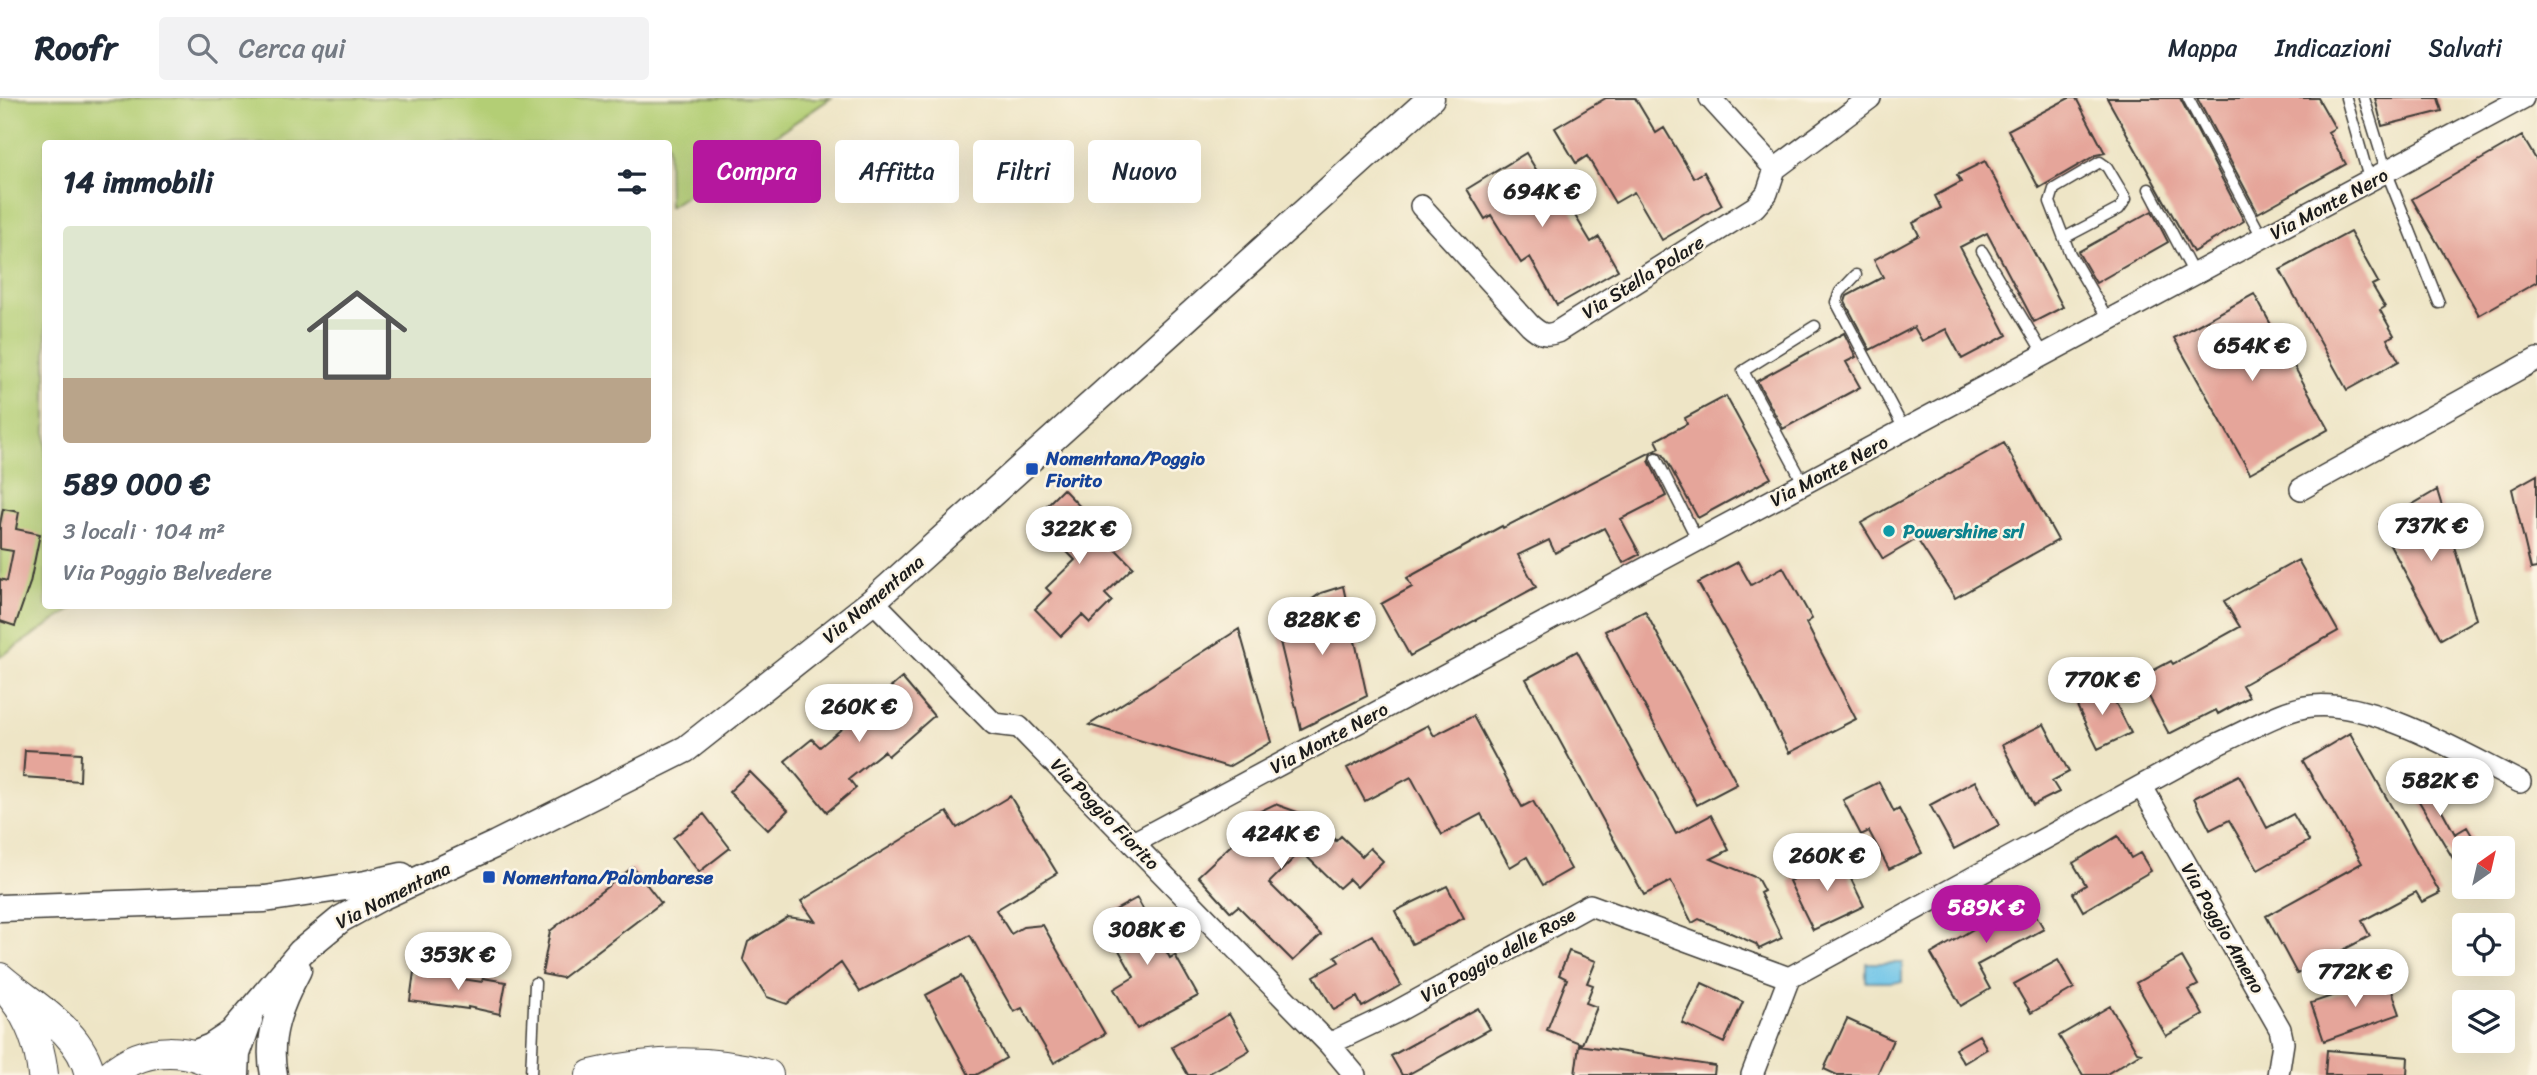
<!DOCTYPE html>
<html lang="it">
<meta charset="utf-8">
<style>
:root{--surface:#fff;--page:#f2f2f3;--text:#1f2937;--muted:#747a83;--line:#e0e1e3;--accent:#b5179e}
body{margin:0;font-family:Sriracha,sans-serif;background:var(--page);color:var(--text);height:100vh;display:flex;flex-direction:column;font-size:26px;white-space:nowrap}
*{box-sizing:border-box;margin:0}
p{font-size:23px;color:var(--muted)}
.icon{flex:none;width:38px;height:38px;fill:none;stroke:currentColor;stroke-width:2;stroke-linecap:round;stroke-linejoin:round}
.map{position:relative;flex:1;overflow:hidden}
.details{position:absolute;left:42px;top:42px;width:630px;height:469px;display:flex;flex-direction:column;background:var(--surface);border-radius:7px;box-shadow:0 7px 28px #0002}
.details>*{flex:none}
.banner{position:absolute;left:693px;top:42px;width:665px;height:63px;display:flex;gap:14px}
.needle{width:46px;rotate:34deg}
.tools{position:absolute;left:2452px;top:738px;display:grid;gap:14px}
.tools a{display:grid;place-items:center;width:63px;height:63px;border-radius:7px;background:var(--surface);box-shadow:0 7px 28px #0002;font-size:35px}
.price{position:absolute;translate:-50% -60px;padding:0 16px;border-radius:24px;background:#fff;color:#222;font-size:23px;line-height:46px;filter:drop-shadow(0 2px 4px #0008)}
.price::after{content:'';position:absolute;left:50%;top:42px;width:21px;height:16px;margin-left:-10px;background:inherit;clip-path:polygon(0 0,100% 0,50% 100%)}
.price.current{background:var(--accent);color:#fff}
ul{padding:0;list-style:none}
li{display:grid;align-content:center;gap:14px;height:371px;padding:0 21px}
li+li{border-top:2px solid var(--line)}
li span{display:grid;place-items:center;height:217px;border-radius:7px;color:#555}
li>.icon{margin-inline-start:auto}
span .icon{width:126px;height:126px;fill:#fffc;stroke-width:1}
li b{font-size:30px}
h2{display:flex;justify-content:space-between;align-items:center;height:84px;padding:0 21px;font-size:30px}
.tag{padding:0 24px;border-radius:7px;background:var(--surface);box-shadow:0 7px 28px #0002;font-size:24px;line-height:63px}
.tag.current{background:var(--accent);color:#fff}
header{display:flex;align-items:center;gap:42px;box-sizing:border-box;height:98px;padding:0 35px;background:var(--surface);border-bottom:2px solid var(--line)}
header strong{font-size:33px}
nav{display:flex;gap:38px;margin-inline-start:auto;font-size:24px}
.search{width:490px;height:63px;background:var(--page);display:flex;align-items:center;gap:18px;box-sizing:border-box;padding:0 24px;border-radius:7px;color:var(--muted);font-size:26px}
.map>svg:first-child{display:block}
</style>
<header>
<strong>Roofr</strong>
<div class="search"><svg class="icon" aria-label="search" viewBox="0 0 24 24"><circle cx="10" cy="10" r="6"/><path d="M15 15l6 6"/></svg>Cerca qui</div>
<nav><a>Mappa</a><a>Indicazioni</a><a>Salvati</a></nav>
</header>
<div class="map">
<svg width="2537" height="977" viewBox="0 0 2537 977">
<rect width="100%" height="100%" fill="#fcf5e5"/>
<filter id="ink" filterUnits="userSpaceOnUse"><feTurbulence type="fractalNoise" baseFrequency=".0143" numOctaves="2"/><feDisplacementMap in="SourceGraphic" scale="14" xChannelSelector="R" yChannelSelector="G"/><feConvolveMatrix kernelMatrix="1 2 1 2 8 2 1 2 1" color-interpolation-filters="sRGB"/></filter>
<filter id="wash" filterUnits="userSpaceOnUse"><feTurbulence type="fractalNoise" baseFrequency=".00686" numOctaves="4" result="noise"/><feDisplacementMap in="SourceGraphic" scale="28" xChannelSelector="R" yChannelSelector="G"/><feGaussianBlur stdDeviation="1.57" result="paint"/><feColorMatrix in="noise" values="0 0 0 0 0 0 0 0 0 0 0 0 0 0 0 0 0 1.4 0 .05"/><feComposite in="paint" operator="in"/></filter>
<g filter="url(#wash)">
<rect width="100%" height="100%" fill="#eee5c6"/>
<!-- green -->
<path fill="#b3ce74" stroke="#687548" stroke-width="2" d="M 0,0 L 831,0 L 669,109 L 668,46 L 46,46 L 46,508 L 77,508 L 0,559 Z"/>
<!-- water -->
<path fill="#6ac3e8" stroke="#437082" stroke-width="2" d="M 1866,865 L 1902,865 L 1902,884 L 1866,884 Z"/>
<g id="blocks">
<!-- building -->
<path fill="#e5a59a" d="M 1606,0 L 1635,0 L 1656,35 L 1664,30 L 1694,80 L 1704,74 L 1722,107 L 1662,142 L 1634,94 L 1615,105 L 1587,58 L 1576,65 L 1555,30 Z
M 2069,0 L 2076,0 L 2105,55 L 2096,57 L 2039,90 L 2008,32 Z
M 2107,0 L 2180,0 L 2244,123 L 2193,154 Z
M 2197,0 L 2318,0 L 2335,30 L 2328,34 L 2346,66 L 2258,115 Z
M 2375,0 L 2438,0 L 2442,13 L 2382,28 Z
M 2522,38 L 2537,63 L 2537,184 L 2479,217 L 2412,101 Z
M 1526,55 L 1554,101 L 1562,96 L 1591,144 L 1599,139 L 1618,172 L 1557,207 L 1530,159 L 1521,165 L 1491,117 L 1485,121 L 1467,91 Z
M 1985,63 L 2063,209 L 2034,224 L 1987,135 L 1960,149 L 2007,237 L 1962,261 L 1946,231 L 1922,243 L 1914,229 L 1870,252 L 1845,204 L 1847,198 L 1883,179 L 1874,162 L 1919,137 L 1913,125 L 1941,110 L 1935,98 L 1961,84 L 1957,77 Z
M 2152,113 L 2168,144 L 2096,185 L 2078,154 Z
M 2350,134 L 2378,184 L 2372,187 L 2385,209 L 2380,212 L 2394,237 L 2387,241 L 2399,263 L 2347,292 L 2280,172 Z
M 2254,196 L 2329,331 L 2250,375 L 2174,240 Z
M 1844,235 L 1856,259 L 1846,264 L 1860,289 L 1783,331 L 1757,283 Z
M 1726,298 L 1771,380 L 1698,420 L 1663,356 L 1654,353 L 1660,350 L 1656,342 L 1687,326 L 1685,320 Z
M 2004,345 L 2058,442 L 1955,500 L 1917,441 L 1883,461 L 1861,425 Z
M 1651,354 L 1649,363 L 1666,398 L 1621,421 L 1640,456 L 1623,465 L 1604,430 L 1555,455 L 1549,442 L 1518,457 L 1536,489 L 1410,558 L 1381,506 L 1412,489 L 1407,480 L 1502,428 L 1503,430 Z
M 2537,377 L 2537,470 L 2531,471 L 2512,391 Z
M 1063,391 L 1093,422 L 1090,425 L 1133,469 L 1105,496 L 1112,503 L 1090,525 L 1082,517 L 1061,538 L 1035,511 L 1051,495 L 1046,490 L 1075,462 L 1034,420 Z
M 2437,392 L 2476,521 L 2441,541 L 2379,426 Z
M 3,411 L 19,414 L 16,431 L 40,436 L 30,485 L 15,528 L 0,523 L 0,481 L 7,483 L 13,453 L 0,451 L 0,426 Z
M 2298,462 L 2338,533 L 2242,587 L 2249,599 L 2218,616 L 2216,612 L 2169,636 L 2139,580 L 2171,563 L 2173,566 L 2240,529 L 2224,503 Z
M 1738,464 L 1751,487 L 1783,469 L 1812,521 L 1806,525 L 1856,621 L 1789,655 L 1741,560 L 1698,485 Z
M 1343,488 L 1367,598 L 1301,631 L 1276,527 L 1321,495 Z
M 1645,513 L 1737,686 L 1697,707 L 1605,533 Z
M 1239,531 L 1271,644 L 1228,669 L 1089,627 Z
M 1577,553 L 1676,736 L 1711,717 L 1729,752 L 1711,761 L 1757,780 L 1764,793 L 1760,795 L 1782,840 L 1759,851 L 1756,846 L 1699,821 L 1692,825 L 1671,783 L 1644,797 L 1526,581 Z
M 902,580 L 934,618 L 888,658 L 884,653 L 849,681 L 856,690 L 827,714 L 785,663 L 812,641 L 820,649 Z
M 2106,586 L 2131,635 L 2098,651 L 2074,602 Z
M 1473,618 L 1522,709 L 1533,703 L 1571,771 L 1543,787 L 1527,759 L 1510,769 L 1481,716 L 1442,737 L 1411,679 L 1365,703 L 1347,670 L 1428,627 L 1434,638 Z
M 2044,626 L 2069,674 L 2052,683 L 2059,694 L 2033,707 L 2002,647 Z
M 2350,635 L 2440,795 L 2422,804 L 2416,794 L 2362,823 L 2370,838 L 2297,876 L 2266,818 L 2362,765 L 2303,663 Z
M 25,652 L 81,655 L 80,683 L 23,679 Z
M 2416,665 L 2455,736 L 2467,729 L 2480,751 L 2464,751 L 2464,779 L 2401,673 Z
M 750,674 L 788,712 L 768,732 L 729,694 Z
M 2239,677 L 2267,730 L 2293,716 L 2309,743 L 2258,772 L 2229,722 L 2210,732 L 2194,700 Z
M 1975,683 L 1999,727 L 1954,751 L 1930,707 Z
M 1879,684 L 1894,714 L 1899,711 L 1922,755 L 1889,771 L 1869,733 L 1861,737 L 1843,702 Z
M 1010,698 L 1057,775 L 996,812 L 1011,836 L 1023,829 L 1043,827 L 1105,936 L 1054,965 L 1022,910 L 1014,914 L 970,837 L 860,894 L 841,865 L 787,906 L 767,899 L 743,861 L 748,844 L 788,819 L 815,823 L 801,803 L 947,714 L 957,730 Z
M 1275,706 L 1314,720 L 1336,743 L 1341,738 L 1362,758 L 1370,750 L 1383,763 L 1357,789 L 1349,781 L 1339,790 L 1301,753 L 1269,785 L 1321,837 L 1293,863 L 1238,808 L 1231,814 L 1198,778 L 1243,736 L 1233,726 Z
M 704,716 L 730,750 L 699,774 L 673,740 Z
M 2118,738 L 2131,760 L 2140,755 L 2151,773 L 2083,813 L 2073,795 L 2086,787 L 2073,765 Z
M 1840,758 L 1864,808 L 1813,832 L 1789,783 Z
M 633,769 L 661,805 L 562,880 L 542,876 L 550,833 Z
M 1447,788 L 1464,820 L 1412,846 L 1395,813 Z
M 2022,793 L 2044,831 L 1977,867 L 1990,891 L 1961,908 L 1931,856 L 1982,826 L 1977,817 Z
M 1137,800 L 1170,860 L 1175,857 L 1198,898 L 1137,931 L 1114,891 L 1134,879 L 1101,820 Z
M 1372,837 L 1401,887 L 1362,909 L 1357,899 L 1334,912 L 1314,878 L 1339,864 L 1335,858 Z
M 1569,853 L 1596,863 L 1587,885 L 1593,887 L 1586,905 L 1597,909 L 1582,946 L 1547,932 L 1567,881 L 1559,877 Z
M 2182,859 L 2198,887 L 2189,892 L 2203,917 L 2166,938 L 2136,885 Z
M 2058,862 L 2074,890 L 2031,915 L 2014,886 Z
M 414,874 L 482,884 L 483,880 L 506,884 L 500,916 L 468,909 L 468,911 L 410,903 Z
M 961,878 L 1006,960 L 976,977 L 969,977 L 926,897 Z
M 2387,879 L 2400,916 L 2324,943 L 2311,905 Z
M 1702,885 L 1743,904 L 1724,945 L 1682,925 Z
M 2110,908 L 2137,954 L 2141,955 L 2105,977 L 2083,977 L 2059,938 Z
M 1478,910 L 1490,931 L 1407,977 L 1402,977 L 1391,958 Z
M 1229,916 L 1250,952 L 1206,977 L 1188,977 L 1172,949 Z
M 1847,921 L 1893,942 L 1877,977 L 1837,977 L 1824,971 Z
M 1979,937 L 1987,951 L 1964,965 L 1955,951 Z
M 1579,947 L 1715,968 L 1714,977 L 1575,977 Z
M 2327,952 L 2408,959 L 2407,977 L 2325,977 Z"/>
</g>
</g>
<g filter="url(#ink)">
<use href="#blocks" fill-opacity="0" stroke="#3c3a36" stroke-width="2"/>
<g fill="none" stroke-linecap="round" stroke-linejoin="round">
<!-- service casing -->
<g stroke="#3c3a36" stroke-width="13">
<path id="service" d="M 2188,0 L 2263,141
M 2346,0 L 2370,84
M 2364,0 L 2387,75 L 2439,205
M 2149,91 L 2195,178
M 2064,140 L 2119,111 L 2126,101 L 2107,69 L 2100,64 L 2054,91 L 2050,104 L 2070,156 L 2109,223
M 1982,153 L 2045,258
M 1856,177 L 1840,194 L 1836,204 L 1905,333
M 1656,360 L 1698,443
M 1804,386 L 1743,273 L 1815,228
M 531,977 L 535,885"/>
</g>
<!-- minor casing -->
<g stroke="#3c3a36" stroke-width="24">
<path id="minor" d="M 1710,0 L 1775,71
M 1421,108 L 1530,227 C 1539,235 1545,239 1557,234 L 1755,109 L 1767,95 L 1775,71 L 1870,0
M 2301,391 L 2537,261
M 873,503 L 994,626 L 1019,629 L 1329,946 L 1355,977
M 2142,689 L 2280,931 L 2283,945 L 2278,977
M 1133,745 L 2523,0
M 1329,946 L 1396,914 L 1590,807 L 1789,880
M 1752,977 L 1789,880 L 2220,645 C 2247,633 2276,615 2305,609 C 2365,597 2465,657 2520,684"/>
</g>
<!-- tertiary casing -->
<g stroke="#3c3a36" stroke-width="29">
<path id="tertiary" d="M 0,810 L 265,801 L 366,786 L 402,778
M 191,957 L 211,949 L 232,935 L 301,854 L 341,821 L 381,799 L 496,746 L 686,651 L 873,503 L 1431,0
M 236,977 L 237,956 L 249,922
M 274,977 C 266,939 280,906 298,872"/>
</g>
<!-- secondary casing -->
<g stroke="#3c3a36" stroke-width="32">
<path id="secondary" d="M 0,880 C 32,908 81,932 90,977
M 11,897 C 30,920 40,948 43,977
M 110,977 C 144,947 194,946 228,977
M 591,977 C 649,963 709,960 768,977"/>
</g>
<!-- service -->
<use href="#service" stroke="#fff" stroke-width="10"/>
<!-- minor -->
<use href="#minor" stroke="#fff" stroke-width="21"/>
<!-- tertiary -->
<use href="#tertiary" stroke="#fff" stroke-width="26"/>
<!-- secondary -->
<use href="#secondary" stroke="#fff" stroke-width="30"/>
</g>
</g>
<!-- markers -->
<g fill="#1a4fb4" stroke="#fcf5e5" stroke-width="2.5">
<rect x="1025" y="364" width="14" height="14" rx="3.5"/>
<rect x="482" y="772" width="14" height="14" rx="3.5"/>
</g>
<circle fill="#0f9aa8" stroke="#fcf5e5" stroke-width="2.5" cx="1889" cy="433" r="7"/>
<g text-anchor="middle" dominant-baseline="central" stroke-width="5" stroke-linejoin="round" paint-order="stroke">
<!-- street labels -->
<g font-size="19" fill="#1c1c1c" stroke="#fcf5e5">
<text transform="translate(2329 106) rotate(-28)">Via Monte Nero</text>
<text transform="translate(1643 179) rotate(-32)">Via Stella Polare</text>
<text transform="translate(1829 373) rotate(-28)">Via Monte Nero</text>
<text transform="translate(873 501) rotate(-40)">Via Nomentana</text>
<text transform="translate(1329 640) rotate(-28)">Via Monte Nero</text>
<text transform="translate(1105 716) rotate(46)">Via Poggio Fiorito</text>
<text transform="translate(393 797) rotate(-27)">Via Nomentana</text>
<text transform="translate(2223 830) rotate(60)">Via Poggio Ameno</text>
<text transform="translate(1498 857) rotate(-29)">Via Poggio delle Rose</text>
</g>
<!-- transit labels -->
<g font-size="19" font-weight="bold" fill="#164399" stroke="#fcf5e5" text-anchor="start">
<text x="1046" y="360">Nomentana/Poggio<tspan x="1046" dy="22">Fiorito</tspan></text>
<text x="503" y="779">Nomentana/Palombarese</text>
</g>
<!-- culture labels -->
<g font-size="19" font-weight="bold" fill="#0d838f" stroke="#fcf5e5" text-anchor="start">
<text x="1903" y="433">Powershine srl</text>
</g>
</g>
</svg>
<div class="tools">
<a><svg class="needle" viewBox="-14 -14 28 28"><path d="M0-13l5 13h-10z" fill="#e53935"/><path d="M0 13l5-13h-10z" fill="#747a83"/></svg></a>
<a><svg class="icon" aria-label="locate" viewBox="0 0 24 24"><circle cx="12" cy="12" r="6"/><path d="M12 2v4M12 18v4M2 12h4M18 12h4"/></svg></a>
<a><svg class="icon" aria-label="layers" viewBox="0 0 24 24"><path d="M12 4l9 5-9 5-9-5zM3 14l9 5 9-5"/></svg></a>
</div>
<b class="price" style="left:1542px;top:131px">694K €</b>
<b class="price" style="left:2252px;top:285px">654K €</b>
<b class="price" style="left:2431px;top:465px">737K €</b>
<b class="price" style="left:1079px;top:468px">322K €</b>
<b class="price" style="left:1322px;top:559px">828K €</b>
<b class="price" style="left:2102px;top:619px">770K €</b>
<b class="price" style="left:859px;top:646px">260K €</b>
<b class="price" style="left:2440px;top:720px">582K €</b>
<b class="price" style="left:1281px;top:773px">424K €</b>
<b class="price" style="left:1827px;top:795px">260K €</b>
<b class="price current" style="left:1986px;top:847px">589K €</b>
<b class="price" style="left:1147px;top:869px">308K €</b>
<b class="price" style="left:458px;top:894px">353K €</b>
<b class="price" style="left:2355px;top:911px">772K €</b>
<div class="banner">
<a class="tag current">Compra</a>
<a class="tag">Affitta</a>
<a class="tag">Filtri</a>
<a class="tag">Nuovo</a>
</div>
<section class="details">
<h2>14 immobili<svg class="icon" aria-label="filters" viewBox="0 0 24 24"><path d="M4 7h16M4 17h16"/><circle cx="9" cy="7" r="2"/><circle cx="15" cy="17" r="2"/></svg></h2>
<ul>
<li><span style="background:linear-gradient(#dfe7d0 70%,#b9a48a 0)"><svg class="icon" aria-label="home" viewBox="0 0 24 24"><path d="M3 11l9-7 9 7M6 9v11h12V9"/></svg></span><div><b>589 000 €</b><p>3 locali · 104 m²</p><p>Via Poggio Belvedere</p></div></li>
</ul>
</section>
</div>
